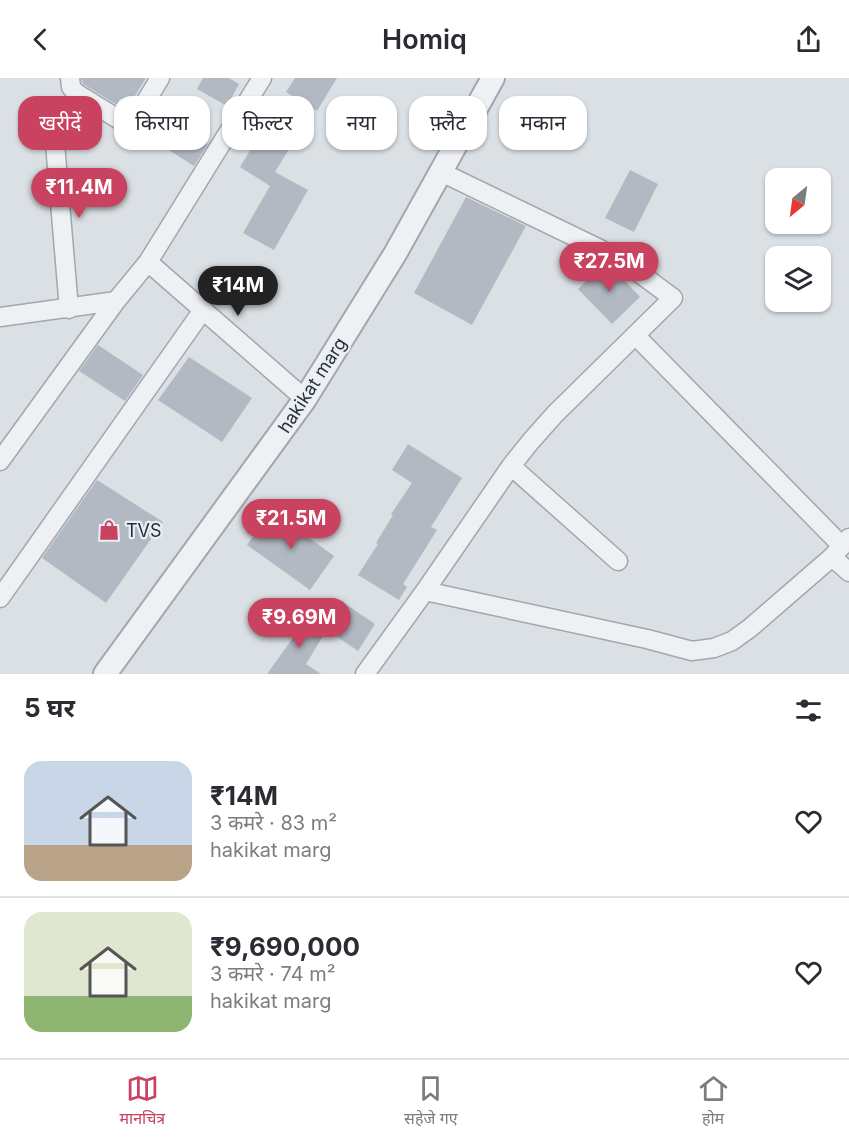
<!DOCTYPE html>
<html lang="hi">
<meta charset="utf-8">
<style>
:root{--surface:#fff;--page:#f7f7f7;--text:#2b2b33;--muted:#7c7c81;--line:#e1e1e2;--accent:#c9425f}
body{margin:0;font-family:Inter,"Noto Sans Devanagari",sans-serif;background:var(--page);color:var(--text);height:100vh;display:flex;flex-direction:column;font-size:22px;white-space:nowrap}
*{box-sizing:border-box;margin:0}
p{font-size:20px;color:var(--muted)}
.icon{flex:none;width:33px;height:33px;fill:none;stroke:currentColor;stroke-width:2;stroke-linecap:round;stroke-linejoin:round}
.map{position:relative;height:596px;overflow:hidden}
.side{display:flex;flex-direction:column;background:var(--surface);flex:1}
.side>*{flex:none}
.guide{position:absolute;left:18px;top:18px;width:813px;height:54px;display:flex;gap:12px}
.needle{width:39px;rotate:209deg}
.fabs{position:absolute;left:765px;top:90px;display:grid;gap:12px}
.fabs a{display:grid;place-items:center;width:66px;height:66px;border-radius:12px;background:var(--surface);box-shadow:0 2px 4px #0004;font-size:30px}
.price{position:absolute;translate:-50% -51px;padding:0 14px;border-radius:21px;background:var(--accent);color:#fff;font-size:20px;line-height:39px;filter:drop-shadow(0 2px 3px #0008)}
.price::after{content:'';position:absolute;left:50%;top:36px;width:18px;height:14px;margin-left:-9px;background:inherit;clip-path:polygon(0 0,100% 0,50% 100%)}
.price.current{background:#222;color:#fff}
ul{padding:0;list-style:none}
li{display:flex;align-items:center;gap:18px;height:150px;padding:0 24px}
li+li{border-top:2px solid var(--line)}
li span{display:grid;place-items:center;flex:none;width:168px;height:120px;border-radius:18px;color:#555}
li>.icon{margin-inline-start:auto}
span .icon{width:72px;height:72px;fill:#fffc;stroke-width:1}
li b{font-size:26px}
h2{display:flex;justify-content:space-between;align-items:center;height:72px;padding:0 24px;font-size:26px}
.pill{padding:0 21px;border-radius:18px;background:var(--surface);box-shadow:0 2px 4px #0004;font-size:21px;line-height:54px}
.pill.current{background:var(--accent);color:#fff}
header{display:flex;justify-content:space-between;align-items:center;height:78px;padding:0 24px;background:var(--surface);font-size:27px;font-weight:600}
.tabs{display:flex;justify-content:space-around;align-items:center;height:84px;border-top:2px solid var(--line);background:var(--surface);font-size:16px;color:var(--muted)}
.tabs a{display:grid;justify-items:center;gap:3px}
.tabs .current{color:var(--accent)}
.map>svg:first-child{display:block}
</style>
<header><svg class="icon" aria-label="back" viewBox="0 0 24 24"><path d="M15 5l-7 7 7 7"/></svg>Homiq<svg class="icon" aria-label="share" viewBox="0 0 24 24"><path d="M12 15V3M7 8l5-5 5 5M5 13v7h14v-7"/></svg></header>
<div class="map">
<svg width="849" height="596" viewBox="0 0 849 596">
<rect width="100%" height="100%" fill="#dbe0e5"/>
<!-- building -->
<path fill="#b3b9c2" d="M 81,0 L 146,0 L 130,26 L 120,21 L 117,27 L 83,6 Z
M 203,0 L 229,0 L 239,6 L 227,28 L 197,11 Z
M 295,0 L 337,0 L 317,33 L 286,14 Z
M 268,43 L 296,60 L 275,94 L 308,112 L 274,172 L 243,155 L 270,108 L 240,89 Z
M 178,47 L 208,66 L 194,88 L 164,69 Z
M 630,92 L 658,106 L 634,154 L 605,140 Z
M 466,119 L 526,148 L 472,247 L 414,215 Z
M 604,186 L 613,190 L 640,219 L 612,246 L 578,211 Z
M 98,267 L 143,297 L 125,323 L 79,293 Z
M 189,279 L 252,320 L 222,364 L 158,322 Z
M 408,366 L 462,400 L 431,449 L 437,452 L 403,506 L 407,509 L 399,522 L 358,497 L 378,466 L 376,465 L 393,437 L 391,436 L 412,405 L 392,392 Z
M 97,402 L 163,444 L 106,525 L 42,480 Z
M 272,433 L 334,478 L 310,512 L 247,467 Z
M 341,523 L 375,546 L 358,573 L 324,550 Z
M 299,536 L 326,553 L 306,586 L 321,596 L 267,596 L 295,557 L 289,553 Z"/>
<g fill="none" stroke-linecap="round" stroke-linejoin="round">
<!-- minor casing -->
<g stroke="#a1a7af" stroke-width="21">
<path id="minor" d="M 70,0 L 71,9 L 76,15 L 123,44 L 135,41 L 160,0
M 54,54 L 69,231
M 148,184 L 305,321
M 0,239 L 116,223
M 635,257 L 842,468
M 0,383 L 116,223 L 148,184 L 262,0
M 511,388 L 618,483
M 832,479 L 849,494
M 425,513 L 647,561 L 692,573 L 714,570 L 732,563 L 750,550 L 832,479 L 849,460
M 0,520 L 203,232
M 365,596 L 425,513 L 511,388 L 531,363 L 555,336 L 673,220 L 623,183 L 602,172 L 441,94"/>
</g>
<!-- tertiary casing -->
<g stroke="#a1a7af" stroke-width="26">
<path id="tertiary" d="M 105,596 L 305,321 L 395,176 L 493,0"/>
</g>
<!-- minor -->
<use href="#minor" stroke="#eef0f4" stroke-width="18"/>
<!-- tertiary -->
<use href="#tertiary" stroke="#eef0f4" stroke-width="22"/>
</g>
<!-- icons -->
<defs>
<g id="shop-bare" transform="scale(1.62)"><path d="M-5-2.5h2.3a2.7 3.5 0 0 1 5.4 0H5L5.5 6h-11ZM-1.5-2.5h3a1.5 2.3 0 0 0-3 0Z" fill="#c9425f" stroke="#eaeff3" stroke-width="2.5" paint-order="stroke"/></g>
</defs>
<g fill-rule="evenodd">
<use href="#shop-bare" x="109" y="452"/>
</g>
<g text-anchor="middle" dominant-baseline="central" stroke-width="4.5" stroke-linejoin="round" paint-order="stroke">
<!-- street labels -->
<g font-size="18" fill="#262f3b" stroke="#eaeff3">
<text transform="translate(312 307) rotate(-57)">hakikat marg</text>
</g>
<!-- poi labels -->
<g font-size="18" fill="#262f3b" stroke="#eaeff3" text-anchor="start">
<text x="126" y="452">TVS</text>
</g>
</g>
</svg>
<div class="fabs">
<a><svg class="needle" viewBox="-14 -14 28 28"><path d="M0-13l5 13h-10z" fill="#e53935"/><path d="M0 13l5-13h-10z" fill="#7c7c81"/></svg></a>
<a><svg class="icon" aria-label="layers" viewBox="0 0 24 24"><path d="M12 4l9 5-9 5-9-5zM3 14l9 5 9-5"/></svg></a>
</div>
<b class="price" style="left:79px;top:141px">₹11.4M</b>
<b class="price" style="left:609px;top:215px">₹27.5M</b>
<b class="price current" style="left:238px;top:239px">₹14M</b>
<b class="price" style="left:291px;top:472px">₹21.5M</b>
<b class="price" style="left:299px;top:571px">₹9.69M</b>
<div class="guide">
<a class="pill current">खरीदें</a>
<a class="pill">किराया</a>
<a class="pill">फ़िल्टर</a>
<a class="pill">नया</a>
<a class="pill">फ़्लैट</a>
<a class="pill">मकान</a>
</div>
</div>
<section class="side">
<h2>5 घर<svg class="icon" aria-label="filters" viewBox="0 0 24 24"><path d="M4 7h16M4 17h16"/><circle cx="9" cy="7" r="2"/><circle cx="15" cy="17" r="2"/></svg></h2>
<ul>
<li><span style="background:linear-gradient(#c9d6e8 70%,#b9a48a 0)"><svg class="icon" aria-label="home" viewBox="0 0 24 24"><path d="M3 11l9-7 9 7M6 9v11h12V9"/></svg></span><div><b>₹14M</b><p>3 कमरे · 83 m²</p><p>hakikat marg</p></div><svg class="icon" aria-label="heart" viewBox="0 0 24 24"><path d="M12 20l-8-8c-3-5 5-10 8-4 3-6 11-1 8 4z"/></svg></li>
<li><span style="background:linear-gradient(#dfe7d0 70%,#8fb573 0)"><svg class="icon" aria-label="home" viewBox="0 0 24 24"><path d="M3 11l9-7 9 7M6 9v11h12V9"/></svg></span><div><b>₹9,690,000</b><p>3 कमरे · 74 m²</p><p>hakikat marg</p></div><svg class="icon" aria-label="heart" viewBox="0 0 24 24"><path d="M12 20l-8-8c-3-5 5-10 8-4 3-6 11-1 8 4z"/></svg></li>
</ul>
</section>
<nav class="tabs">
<a class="current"><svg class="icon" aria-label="map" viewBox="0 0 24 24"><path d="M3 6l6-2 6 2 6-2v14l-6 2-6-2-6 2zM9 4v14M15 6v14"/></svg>मानचित्र</a>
<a><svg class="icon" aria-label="saved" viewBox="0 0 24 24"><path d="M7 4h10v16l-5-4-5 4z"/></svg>सहेजे गए</a>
<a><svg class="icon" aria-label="home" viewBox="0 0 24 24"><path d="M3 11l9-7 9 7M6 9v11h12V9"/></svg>होम</a>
</nav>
